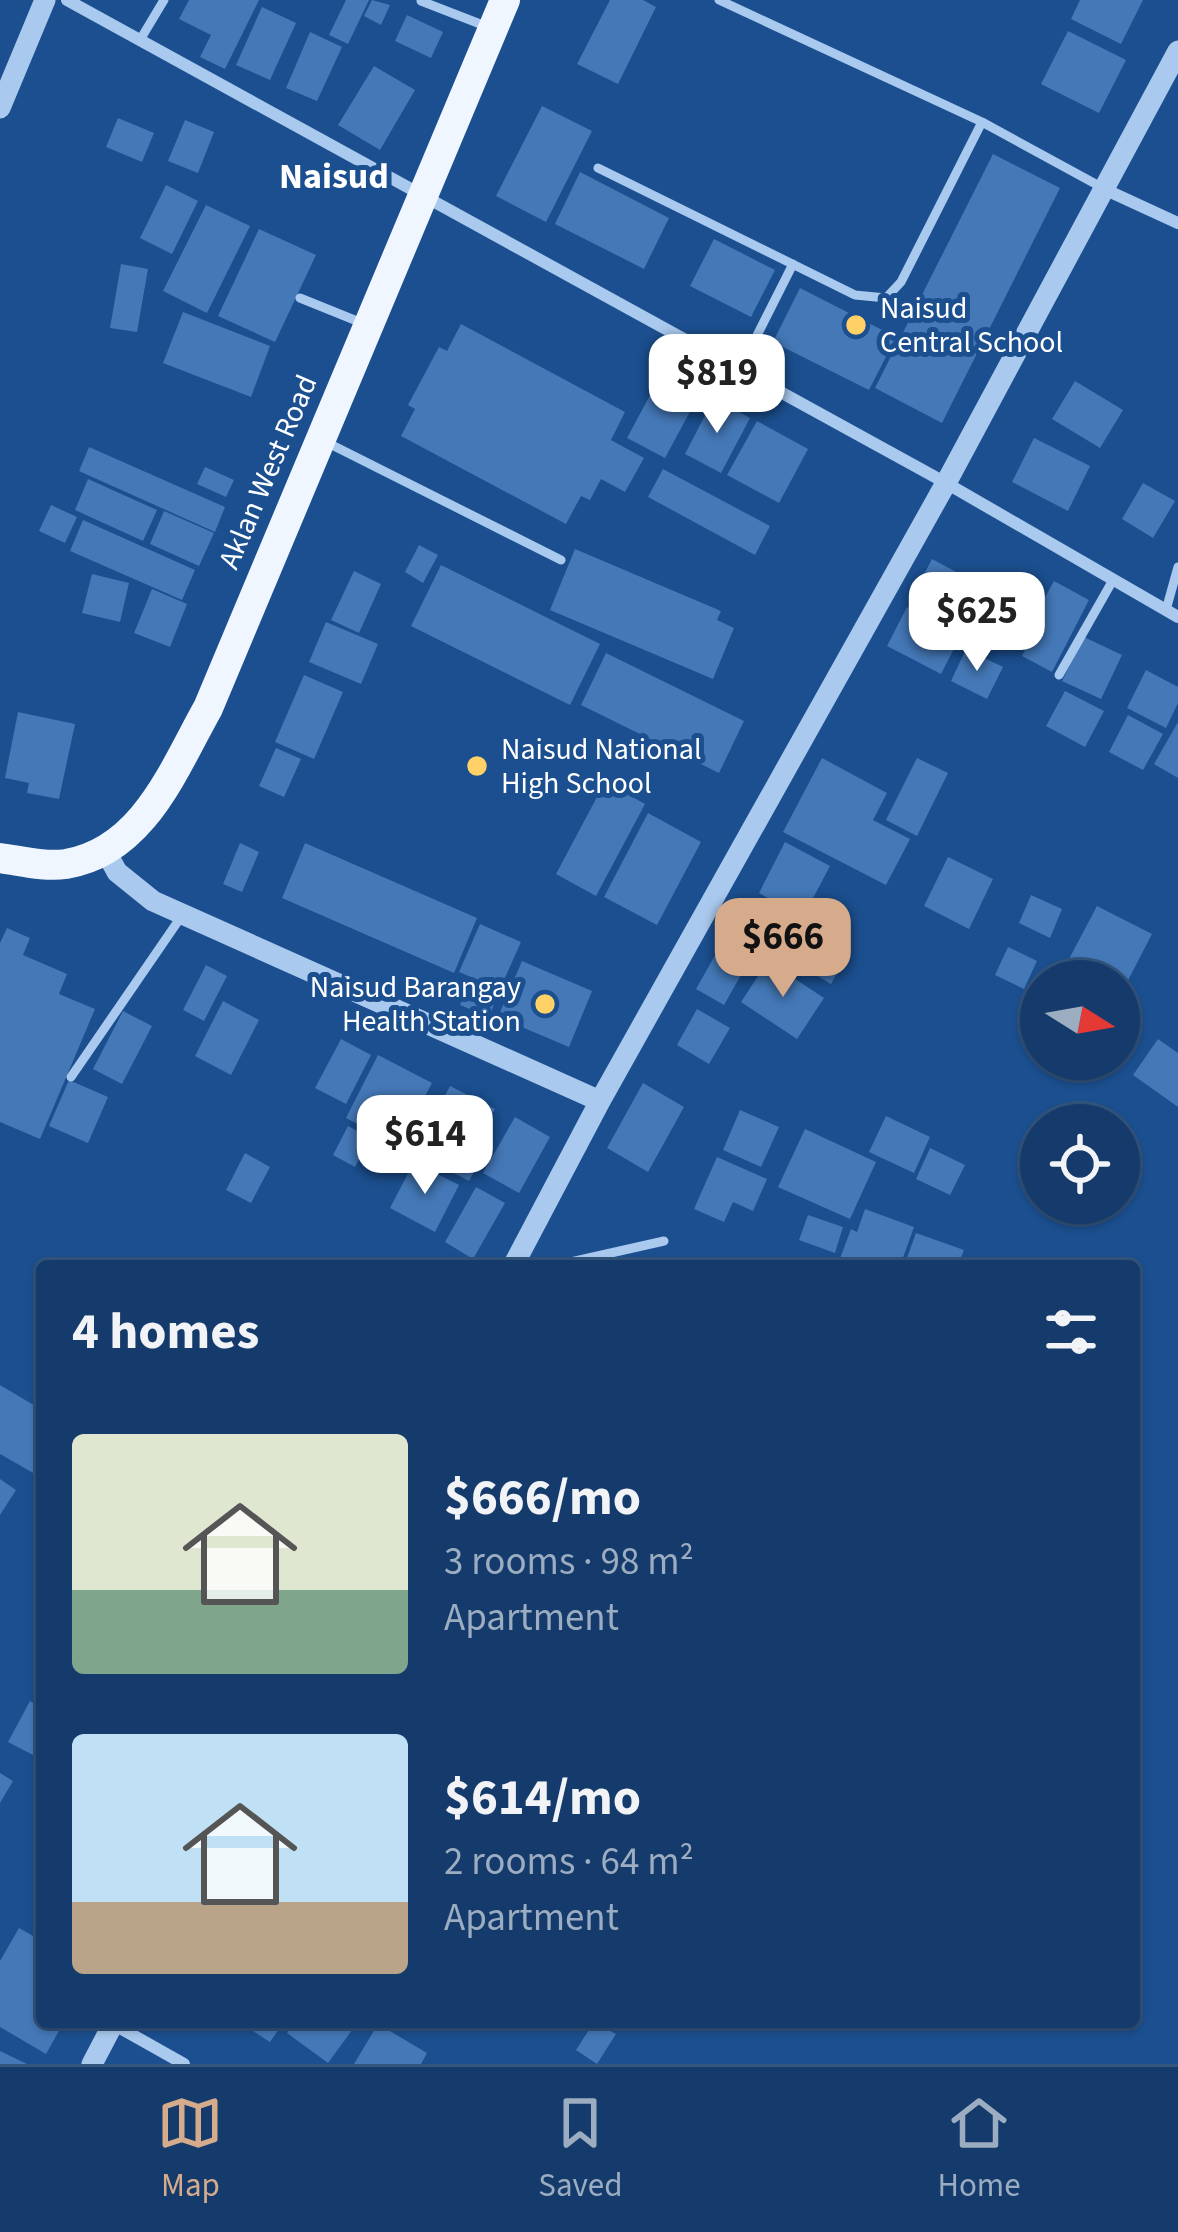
<!DOCTYPE html>
<meta charset="utf-8">
<style>
:root{--surface:#143b6b;--page:#1d4271;--text:#f1f3f6;--muted:#9dadc1;--line:#33557e;--accent:#d6ab8b}
body{margin:0;font-family:"Source Sans 3",sans-serif;background:var(--page);color:var(--text);height:100vh;display:flex;flex-direction:column;font-size:45px;white-space:nowrap}
*{box-sizing:border-box;margin:0}
p{font-size:39px;color:var(--muted)}
.icon{flex:none;width:66px;height:66px;fill:none;stroke:currentColor;stroke-width:2;stroke-linecap:round;stroke-linejoin:round}
.map{position:relative;flex:1;overflow:hidden}
.sheet{position:absolute;left:36px;top:1260px;width:1104px;height:768px;display:flex;flex-direction:column;background:var(--surface);border-radius:12px;box-shadow:0 3px 9px #0004,0 0 0 3px var(--line)}
.sheet>*{flex:none}
.needle{width:78px;rotate:101deg}
.tools{position:absolute;left:1020px;top:960px;display:grid;gap:24px}
.tools a{display:grid;place-items:center;width:120px;height:120px;border-radius:50%;background:var(--surface);box-shadow:0 3px 9px #0004,0 0 0 3px var(--line);font-size:60px}
.price{position:absolute;translate:-50% -102px;padding:0 27px;border-radius:24px;background:#fff;color:#222;font-size:39px;line-height:78px;filter:drop-shadow(0 3px 6px #0008)}
.price::after{content:'';position:absolute;left:50%;top:72px;width:36px;height:27px;margin-left:-18px;background:inherit;clip-path:polygon(0 0,100% 0,50% 100%)}
.price.active{background:var(--accent);color:#111}
ul{padding:0;list-style:none}
li{display:flex;align-items:center;gap:36px;height:300px;padding:0 36px}
li span{display:grid;place-items:center;flex:none;width:336px;height:240px;border-radius:12px;color:#555}
li>.icon{margin-inline-start:auto}
span .icon{width:144px;height:144px;fill:#fffc;stroke-width:1}
li b{font-size:51px}
h2{display:flex;justify-content:space-between;align-items:center;height:144px;padding:0 36px;font-size:51px}
.dock{display:flex;justify-content:space-around;align-items:center;height:168px;border-top:3px solid var(--line);background:var(--surface);font-size:33px;color:var(--muted)}
.dock a{display:grid;justify-items:center;gap:6px}
.dock .active{color:var(--accent)}
.map>svg:first-child{display:block}
</style>
<div class="map">
<svg width="1178" height="2064" viewBox="0 0 1178 2064">
<rect width="100%" height="100%" fill="#1b4f8f"/>
<!-- building -->
<path fill="#4478b7" d="M 189,0 L 259,0 L 225,69 L 200,57 L 211,35 L 179,19 Z
M 346,0 L 369,0 L 348,44 L 329,35 Z
M 372,0 L 390,5 L 381,25 L 364,16 Z
M 610,0 L 643,0 L 656,7 L 618,84 L 577,64 Z
M 1080,0 L 1143,0 L 1121,44 L 1071,19 Z
M 262,7 L 296,23 L 270,80 L 236,65 Z
M 407,15 L 443,32 L 431,58 L 395,41 Z
M 1068,31 L 1126,60 L 1099,113 L 1041,84 Z
M 310,32 L 342,47 L 317,101 L 286,88 Z
M 374,66 L 415,90 L 380,150 L 338,125 Z
M 542,106 L 592,131 L 546,222 L 496,196 Z
M 118,118 L 154,133 L 142,162 L 106,147 Z
M 185,120 L 214,132 L 198,173 L 168,161 Z
M 993,154 L 1060,188 L 942,423 L 875,388 Z
M 580,172 L 669,218 L 644,269 L 555,224 Z
M 166,185 L 198,201 L 172,254 L 140,238 Z
M 206,205 L 250,226 L 207,313 L 163,291 Z
M 259,229 L 316,255 L 275,342 L 218,316 Z
M 714,239 L 775,270 L 751,317 L 690,286 Z
M 121,264 L 148,269 L 137,332 L 110,328 Z
M 800,288 L 896,337 L 869,390 L 773,342 Z
M 183,312 L 270,346 L 251,397 L 163,363 Z
M 461,324 L 625,412 L 611,440 L 644,458 L 625,492 L 601,479 L 590,500 L 581,496 L 566,524 L 401,436 L 415,409 L 408,405 L 439,347 L 447,351 Z
M 663,371 L 701,391 L 665,458 L 627,438 Z
M 1075,381 L 1123,410 L 1100,448 L 1052,419 Z
M 714,398 L 750,418 L 721,473 L 685,454 Z
M 757,421 L 808,449 L 779,503 L 727,475 Z
M 1034,438 L 1090,466 L 1068,511 L 1012,482 Z
M 89,447 L 225,507 L 215,532 L 79,471 Z
M 205,467 L 234,480 L 226,497 L 197,484 Z
M 663,469 L 770,526 L 755,555 L 648,497 Z
M 88,479 L 157,510 L 143,541 L 75,510 Z
M 1143,483 L 1175,501 L 1153,538 L 1122,519 Z
M 51,505 L 77,517 L 65,543 L 39,531 Z
M 164,511 L 214,533 L 199,566 L 150,544 Z
M 83,520 L 195,570 L 182,600 L 70,551 Z
M 419,545 L 438,555 L 423,583 L 405,572 Z
M 575,549 L 721,611 L 717,620 L 734,628 L 713,679 L 550,610 Z
M 932,559 L 990,590 L 968,634 L 909,603 Z
M 441,565 L 600,644 L 570,705 L 411,626 Z
M 354,571 L 381,584 L 359,633 L 331,620 Z
M 92,574 L 129,583 L 120,622 L 82,613 Z
M 1054,581 L 1089,600 L 1052,672 L 1022,656 L 1038,626 L 1031,623 Z
M 152,589 L 187,604 L 170,647 L 134,633 Z
M 907,607 L 961,635 L 941,674 L 887,646 Z
M 326,622 L 378,644 L 361,684 L 309,662 Z
M 1084,637 L 1122,655 L 1101,699 L 1062,681 Z
M 966,649 L 1003,667 L 987,699 L 951,681 Z
M 606,653 L 744,721 L 719,773 L 581,705 Z
M 1146,670 L 1178,687 L 1178,703 L 1166,728 L 1127,708 Z
M 304,675 L 343,692 L 314,759 L 275,742 Z
M 1065,691 L 1104,711 L 1085,747 L 1046,726 Z
M 18,712 L 75,724 L 59,799 L 27,793 L 29,783 L 5,778 Z
M 1128,715 L 1163,734 L 1143,770 L 1109,752 Z
M 1178,722 L 1178,778 L 1154,764 Z
M 276,748 L 301,759 L 284,797 L 259,786 Z
M 822,758 L 887,793 L 873,820 L 910,839 L 886,885 L 783,832 Z
M 917,758 L 948,773 L 917,836 L 886,820 Z
M 605,782 L 645,804 L 596,896 L 556,874 Z
M 648,813 L 701,842 L 657,925 L 604,897 Z
M 785,842 L 830,866 L 803,917 L 759,893 Z
M 240,843 L 259,852 L 242,892 L 223,884 Z
M 305,843 L 477,918 L 454,973 L 282,898 Z
M 948,857 L 993,879 L 969,929 L 924,906 Z
M 1031,895 L 1062,909 L 1050,938 L 1019,923 Z
M 1097,906 L 1152,934 L 1124,988 L 1119,981 L 1111,981 L 1069,959 Z
M 781,913 L 849,952 L 831,984 L 763,944 Z
M 480,924 L 521,942 L 500,989 L 459,972 Z
M 7,928 L 30,938 L 23,955 L 67,974 L 59,994 L 95,1009 L 40,1139 L 0,1122 L 0,943 Z
M 722,943 L 750,959 L 724,1005 L 696,989 Z
M 1008,947 L 1037,961 L 1024,989 L 995,975 Z
M 522,961 L 592,991 L 569,1047 L 498,1017 Z
M 768,961 L 824,998 L 797,1039 L 741,1002 Z
M 206,965 L 227,976 L 204,1021 L 183,1010 Z
M 469,985 L 497,997 L 489,1017 L 460,1005 Z
M 223,1001 L 259,1020 L 231,1075 L 195,1056 Z
M 697,1009 L 730,1028 L 709,1064 L 677,1045 Z
M 123,1011 L 152,1026 L 122,1084 L 93,1069 Z
M 341,1039 L 371,1055 L 346,1104 L 315,1088 Z
M 1158,1039 L 1178,1053 L 1178,1107 L 1133,1075 Z
M 378,1055 L 432,1083 L 399,1145 L 346,1118 Z
M 69,1080 L 108,1097 L 88,1143 L 49,1126 Z
M 643,1083 L 684,1107 L 648,1172 L 607,1148 Z
M 450,1086 L 495,1109 L 476,1146 L 485,1151 L 469,1181 L 415,1153 Z
M 740,1110 L 779,1127 L 761,1167 L 723,1150 Z
M 886,1116 L 930,1137 L 914,1173 L 869,1152 Z
M 515,1117 L 550,1137 L 519,1193 L 483,1173 Z
M 348,1126 L 370,1138 L 355,1167 L 333,1155 Z
M 805,1129 L 876,1162 L 850,1219 L 778,1187 Z
M 930,1148 L 965,1165 L 950,1195 L 916,1179 Z
M 245,1153 L 270,1167 L 251,1203 L 226,1190 Z
M 717,1157 L 767,1179 L 753,1211 L 733,1202 L 724,1222 L 694,1209 Z
M 414,1162 L 459,1185 L 435,1232 L 390,1208 Z
M 476,1187 L 505,1203 L 473,1259 L 445,1242 Z
M 865,1209 L 914,1227 L 900,1266 L 838,1264 L 851,1229 L 857,1232 Z
M 808,1215 L 843,1227 L 835,1253 L 799,1240 Z
M 916,1233 L 964,1250 L 958,1266 L 904,1266 Z
M 0,1385 L 42,1410 L 42,1478 L 0,1454 Z
M 0,1479 L 16,1490 L 0,1515 Z
M 30,1701 L 42,1708 L 42,1738 L 33,1755 L 8,1742 Z
M 0,1773 L 13,1781 L 0,1803 Z
M 19,1928 L 42,1941 L 42,2022 L 64,2022 L 46,2054 L 0,2027 L 0,1961 Z
M 239,2022 L 284,2022 L 270,2042 Z
M 295,2022 L 358,2022 L 328,2063 L 287,2033 Z
M 594,2022 L 616,2034 L 597,2064 L 576,2050 Z
M 378,2024 L 427,2053 L 421,2064 L 354,2064 Z
M 0,2051 L 27,2064 L 0,2064 Z"/>
<g fill="none" stroke-linecap="round" stroke-linejoin="round">
<!-- service -->
<path stroke="#a9c9ee" stroke-width="9" d="M 421,1 L 488,27
M 140,40 L 164,0
M 982,122 L 1103,188
M 598,168 L 855,295 L 886,298 L 901,282 L 982,122 L 719,0
M 300,298 L 362,323
M 740,369 L 793,264
M 326,442 L 561,560
M 1166,610 L 1178,567
M 1059,675 L 1113,580
M 71,1077 L 183,914
M 553,1266 L 664,1241"/>
<!-- minor -->
<path stroke="#a9c9ee" stroke-width="12" d="M 67,0 L 946,483 L 1178,617
M 1104,189 L 1178,223
M 113,2024 L 184,2064"/>
<!-- tertiary -->
<path stroke="#a9c9ee" stroke-width="21" d="M 0,108 L 45,0
M 104,848 L 117,872 L 153,901 L 600,1101 L 513,1266
M 600,1101 L 946,483 L 1178,51
M 92,2064 L 114,2022"/>
<!-- primary -->
<path stroke="#f0f6ff" stroke-width="30" d="M 0,858 C 22,861 44,867 66,864 C 144,851 174,768 208,708 L 505,0"/>
</g>
<!-- markers -->
<g fill="#ffd166" stroke="#1b4f8f" stroke-width="4.5">
<circle cx="856" cy="325" r="12"/>
<circle cx="477" cy="766" r="12"/>
<circle cx="545" cy="1004" r="12"/>
</g>
<g text-anchor="middle" dominant-baseline="central" stroke-width="10" stroke-linejoin="round" paint-order="stroke">
<!-- poi labels -->
<g font-size="30" fill="#fff" stroke="#1b4f8f" text-anchor="start">
<text x="880" y="308">Naisud<tspan x="880" dy="34">Central School</tspan></text>
<text x="501" y="749">Naisud National<tspan x="501" dy="34">High School</tspan></text>
<text x="521" y="987" text-anchor="end">Naisud Barangay<tspan x="521" dy="34">Health Station</tspan></text>
</g>
<!-- street labels -->
<g font-size="30" fill="#fff" stroke="#1b4f8f">
<text transform="translate(268 472) rotate(-67)">Aklan West Road</text>
</g>
<!-- quarter labels -->
<g font-size="36" font-weight="bold" fill="#fff" stroke="#1b4f8f">
<text x="334" y="176">Naisud</text>
</g>
</g>
</svg>
<div class="tools">
<a><svg class="needle" viewBox="-14 -14 28 28"><path d="M0-13l5 13h-10z" fill="#e53935"/><path d="M0 13l5-13h-10z" fill="#9dadc1"/></svg></a>
<a><svg class="icon" aria-label="locate" viewBox="0 0 24 24"><circle cx="12" cy="12" r="6"/><path d="M12 2v4M12 18v4M2 12h4M18 12h4"/></svg></a>
</div>
<b class="price" style="left:717px;top:436px">$819</b>
<b class="price" style="left:977px;top:674px">$625</b>
<b class="price active" style="left:783px;top:1000px">$666</b>
<b class="price" style="left:425px;top:1197px">$614</b>
<section class="sheet">
<h2>4 homes<svg class="icon" aria-label="filters" viewBox="0 0 24 24"><path d="M4 7h16M4 17h16"/><circle cx="9" cy="7" r="2"/><circle cx="15" cy="17" r="2"/></svg></h2>
<ul>
<li><span style="background:linear-gradient(#dfe7d0 65%,#7fa58c 0)"><svg class="icon" aria-label="home" viewBox="0 0 24 24"><path d="M3 11l9-7 9 7M6 9v11h12V9"/></svg></span><div><b>$666/mo</b><p>3 rooms · 98 m²</p><p>Apartment</p></div></li>
<li><span style="background:linear-gradient(#bfe0f5 70%,#b9a48a 0)"><svg class="icon" aria-label="home" viewBox="0 0 24 24"><path d="M3 11l9-7 9 7M6 9v11h12V9"/></svg></span><div><b>$614/mo</b><p>2 rooms · 64 m²</p><p>Apartment</p></div></li>
</ul>
</section>
</div>
<nav class="dock">
<a class="active"><svg class="icon" aria-label="map" viewBox="0 0 24 24"><path d="M3 6l6-2 6 2 6-2v14l-6 2-6-2-6 2zM9 4v14M15 6v14"/></svg>Map</a>
<a><svg class="icon" aria-label="saved" viewBox="0 0 24 24"><path d="M7 4h10v16l-5-4-5 4z"/></svg>Saved</a>
<a><svg class="icon" aria-label="home" viewBox="0 0 24 24"><path d="M3 11l9-7 9 7M6 9v11h12V9"/></svg>Home</a>
</nav>
